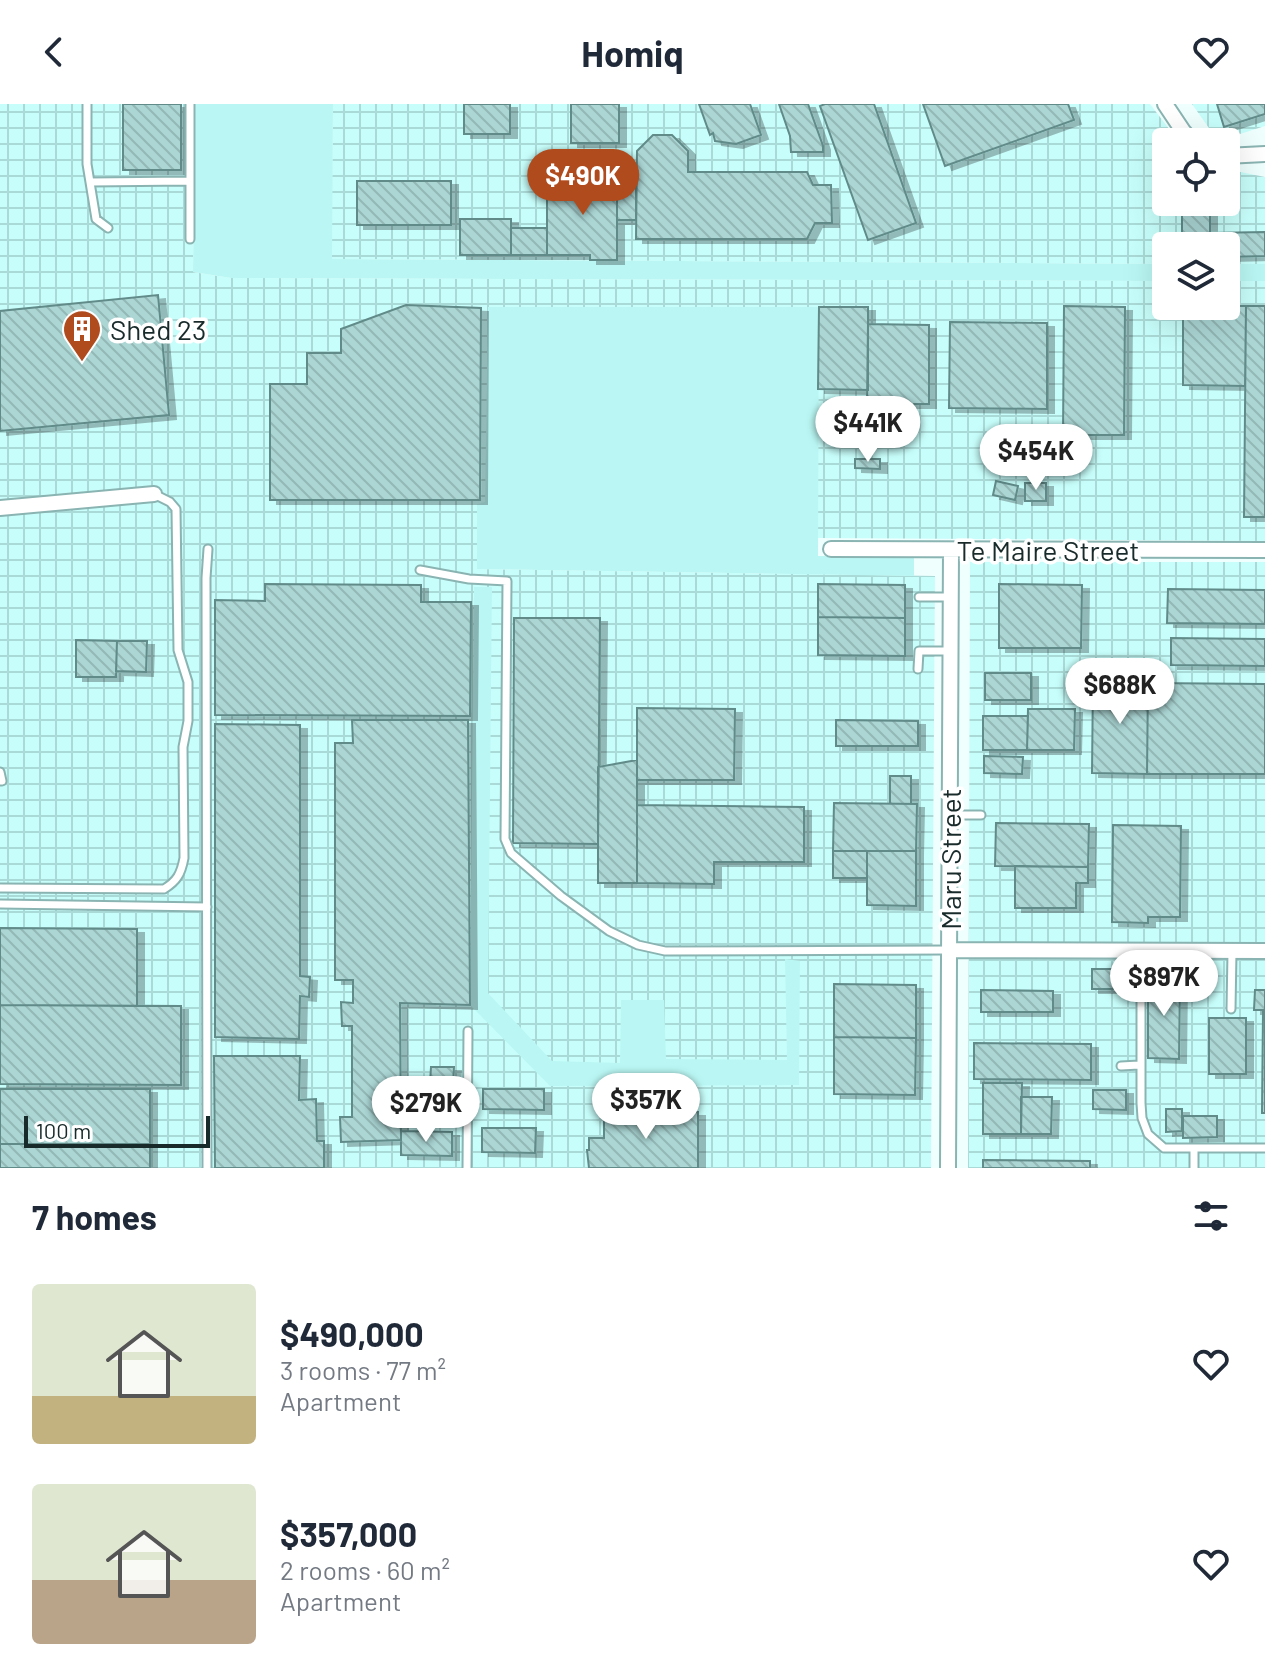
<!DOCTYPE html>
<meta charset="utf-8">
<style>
:root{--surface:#fff;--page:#f6f6f7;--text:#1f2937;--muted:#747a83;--accent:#b04b1d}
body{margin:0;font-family:Barlow,sans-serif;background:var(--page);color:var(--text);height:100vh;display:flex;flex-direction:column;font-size:30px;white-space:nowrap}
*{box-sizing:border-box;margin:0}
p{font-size:26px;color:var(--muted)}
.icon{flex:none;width:44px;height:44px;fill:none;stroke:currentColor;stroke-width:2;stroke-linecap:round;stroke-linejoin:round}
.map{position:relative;height:1064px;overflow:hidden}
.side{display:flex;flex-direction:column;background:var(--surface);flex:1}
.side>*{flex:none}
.fabs{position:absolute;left:1152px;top:24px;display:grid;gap:16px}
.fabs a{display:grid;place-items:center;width:88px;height:88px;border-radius:8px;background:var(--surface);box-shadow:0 8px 32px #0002;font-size:40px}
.scale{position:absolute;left:24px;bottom:20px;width:186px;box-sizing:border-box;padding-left:8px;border:4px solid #192a2a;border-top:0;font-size:22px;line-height:28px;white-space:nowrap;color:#192a2a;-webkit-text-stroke:6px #fff;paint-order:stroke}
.price{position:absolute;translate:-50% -68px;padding:0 18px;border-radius:28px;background:#fff;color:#222;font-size:26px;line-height:52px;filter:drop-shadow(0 2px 4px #0008)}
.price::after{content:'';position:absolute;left:50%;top:48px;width:24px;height:18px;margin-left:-12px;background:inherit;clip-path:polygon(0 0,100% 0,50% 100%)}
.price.current{background:var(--accent);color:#fff}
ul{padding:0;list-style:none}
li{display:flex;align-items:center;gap:24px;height:200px;padding:0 32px}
li span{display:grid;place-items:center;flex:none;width:224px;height:160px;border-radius:8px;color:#555}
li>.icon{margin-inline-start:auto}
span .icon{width:96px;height:96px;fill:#fffc;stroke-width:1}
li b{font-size:34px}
h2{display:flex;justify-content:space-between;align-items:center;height:96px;padding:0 32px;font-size:34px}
header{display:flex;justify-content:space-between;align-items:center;height:104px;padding:0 32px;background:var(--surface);font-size:36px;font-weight:700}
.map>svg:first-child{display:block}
</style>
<header><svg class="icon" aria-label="back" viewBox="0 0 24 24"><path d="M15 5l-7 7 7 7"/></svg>Homiq<svg class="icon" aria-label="heart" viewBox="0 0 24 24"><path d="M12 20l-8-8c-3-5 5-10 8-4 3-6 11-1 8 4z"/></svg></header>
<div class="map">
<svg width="1265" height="1064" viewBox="0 0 1265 1064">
<defs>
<pattern id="industrial-grid" width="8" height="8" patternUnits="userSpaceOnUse" patternTransform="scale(2)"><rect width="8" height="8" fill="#c7fefb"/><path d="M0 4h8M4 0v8" fill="none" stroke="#aadad7"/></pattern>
<pattern id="building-back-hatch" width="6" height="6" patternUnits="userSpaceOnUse" patternTransform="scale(2)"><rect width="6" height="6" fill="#abd6d4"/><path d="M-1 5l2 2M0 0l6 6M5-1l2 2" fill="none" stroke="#93b8b6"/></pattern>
<filter id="shadow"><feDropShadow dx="7" dy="4" stdDeviation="0" flood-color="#0004"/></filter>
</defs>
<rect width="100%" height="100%" fill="#eefffe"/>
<!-- industrial -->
<path fill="url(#industrial-grid)" d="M 0,0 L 195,0 L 193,168 L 231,174 L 1166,177 L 1166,202 L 1226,202 L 1226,177 L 1265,177 L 1265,437 L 818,434 L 818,203 L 485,399 L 477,400 L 477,465 L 935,472 L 931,1064 L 0,1064 Z
M 333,0 L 1150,0 L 1179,38 L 1166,38 L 1166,98 L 1226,98 L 1226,65 L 1265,73 L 1265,160 L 1226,160 L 1226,142 L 1166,142 L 1166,160 L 331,155 Z
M 1192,0 L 1265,0 L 1265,22 L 1218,37 Z
M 970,458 L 1265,458 L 1265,1064 L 968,1064 Z"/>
<!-- green -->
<path fill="#baf7f4" d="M 195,0 L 333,0 L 332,155 L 1166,160 L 1166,177 L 231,174 L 193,168 Z
M 1226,160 L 1265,160 L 1265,177 L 1226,177 Z
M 488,203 L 819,203 L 818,452 L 914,453 L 914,472 L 477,465 L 477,400 L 485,398 Z
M 474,483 L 492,483 L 488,889 L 552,957 L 620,959 L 621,896 L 664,896 L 666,955 L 787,956 L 785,855 L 800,857 L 799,981 L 550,982 L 470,901 Z"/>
<!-- building -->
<path fill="url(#building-back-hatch)" stroke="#618b89" stroke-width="2" filter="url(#shadow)" d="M 123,0 L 181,0 L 181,66 L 123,66 Z
M 464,0 L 510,0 L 510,30 L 464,30 Z
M 571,0 L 619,0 L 619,39 L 571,39 Z
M 699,0 L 750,0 L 761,31 L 736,40 L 715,37 L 713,29 L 710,31 Z
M 779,0 L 808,0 L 823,42 L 823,48 L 791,48 L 790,32 Z
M 825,0 L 874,0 L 916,119 L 868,136 L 820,2 Z
M 923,0 L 1068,0 L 1074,16 L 945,62 Z
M 1217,0 L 1265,0 L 1265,10 L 1224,23 Z
M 653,31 L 672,31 L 688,47 L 688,68 L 807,68 L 813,81 L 831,81 L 832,119 L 815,119 L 807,135 L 636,135 L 637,47 Z
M 547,73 L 617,73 L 617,156 L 590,156 L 590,151 L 547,151 Z
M 357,77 L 451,77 L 451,121 L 357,121 Z
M 617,81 L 636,81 L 636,116 L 617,116 Z
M 1182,98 L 1210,98 L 1210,129 L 1265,128 L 1265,152 L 1226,153 L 1226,142 L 1182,142 Z
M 460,115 L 511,115 L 511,151 L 460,151 Z
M 511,124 L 547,124 L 547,151 L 511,151 Z
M 158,191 L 169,311 L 0,327 L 0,207 Z
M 406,201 L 481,204 L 480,396 L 270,396 L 270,280 L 307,280 L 307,249 L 341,249 L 341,225 Z
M 1064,202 L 1125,203 L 1124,331 L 1063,331 Z
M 1183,202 L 1246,202 L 1245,282 L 1183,281 Z
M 1246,202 L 1265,202 L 1265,413 L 1244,413 Z
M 819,203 L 868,203 L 868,286 L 818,285 Z
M 950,218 L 1047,219 L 1047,305 L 949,304 Z
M 868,220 L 929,221 L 929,300 L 867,300 Z
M 855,355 L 880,355 L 880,365 L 855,364 Z
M 996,377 L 1018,382 L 1015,396 L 993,391 Z
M 1025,379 L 1046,379 L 1046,397 L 1025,397 Z
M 265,480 L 421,481 L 421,498 L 471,498 L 470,612 L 215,611 L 215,496 L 265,497 Z
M 818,480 L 905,481 L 905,514 L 818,513 Z
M 999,480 L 1082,481 L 1081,544 L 999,544 Z
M 1168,485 L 1265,486 L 1265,520 L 1167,519 Z
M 818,513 L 905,514 L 905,552 L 818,551 Z
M 514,514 L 600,514 L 598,740 L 513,739 Z
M 1171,534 L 1265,535 L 1265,562 L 1171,561 Z
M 76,536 L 117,537 L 116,573 L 76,573 Z
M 117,537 L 147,537 L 146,568 L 116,567 Z
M 985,569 L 1031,569 L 1031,596 L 985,596 Z
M 1093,575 L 1148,576 L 1147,670 L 1092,669 Z
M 1148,579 L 1265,580 L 1265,670 L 1147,670 Z
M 637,604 L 735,605 L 734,676 L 637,676 Z
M 1028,605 L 1075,605 L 1074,646 L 1027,646 Z
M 983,612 L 1028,612 L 1027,646 L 983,646 Z
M 352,616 L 468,616 L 470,901 L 400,899 L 401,1036 L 341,1038 L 340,1013 L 352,1013 L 352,922 L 342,922 L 341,898 L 353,899 L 353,876 L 335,876 L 335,639 L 353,639 Z
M 836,616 L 918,617 L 918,642 L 836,642 Z
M 215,620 L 300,621 L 300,872 L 310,873 L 309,893 L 300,892 L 299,935 L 215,933 Z
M 984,652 L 1023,653 L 1022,670 L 984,669 Z
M 637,656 L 637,779 L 598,779 L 598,663 Z
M 890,672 L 911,672 L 911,700 L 890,700 Z
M 834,699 L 917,700 L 916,747 L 833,747 Z
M 637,701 L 804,703 L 804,758 L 714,758 L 714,780 L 637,779 Z
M 996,719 L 1089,720 L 1088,763 L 995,762 Z
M 1113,721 L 1181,722 L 1180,813 L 1148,813 L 1148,819 L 1112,818 Z
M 833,747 L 867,747 L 867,774 L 833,774 Z
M 867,747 L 916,747 L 916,802 L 867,801 Z
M 1015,762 L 1088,763 L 1088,779 L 1076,779 L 1076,804 L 1015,804 Z
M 0,824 L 137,825 L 137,902 L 0,901 Z
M 1092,865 L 1123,865 L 1122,885 L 1092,885 Z
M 1148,874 L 1180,874 L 1179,955 L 1148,954 Z
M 834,880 L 916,881 L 916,934 L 834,933 Z
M 981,886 L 1053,887 L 1053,908 L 981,908 Z
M 1255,886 L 1265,886 L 1265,906 L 1254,906 Z
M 0,901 L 181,902 L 181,981 L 0,980 Z
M 1263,908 L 1265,908 L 1265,1009 L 1262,1009 Z
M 1209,914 L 1246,914 L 1246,970 L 1209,970 Z
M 834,933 L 916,934 L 915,991 L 834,990 Z
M 974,939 L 1091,940 L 1091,976 L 974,975 Z
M 214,952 L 300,952 L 299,996 L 316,995 L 317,1037 L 324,1037 L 324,1064 L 215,1064 Z
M 431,963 L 454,963 L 453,980 L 430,979 Z
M 983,979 L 1022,979 L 1021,1030 L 983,1030 Z
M 0,985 L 150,985 L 150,1040 L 0,1040 Z
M 483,985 L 544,985 L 544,1006 L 483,1005 Z
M 1093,986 L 1126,986 L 1126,1006 L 1093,1005 Z
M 1021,993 L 1052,993 L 1051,1030 L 1021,1030 Z
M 1166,1005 L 1182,1005 L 1182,1027 L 1166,1028 Z
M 604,1007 L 698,1008 L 698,1064 L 589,1064 L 587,1046 L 589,1046 L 589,1034 L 604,1034 Z
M 1183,1012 L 1217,1012 L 1217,1033 L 1183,1034 Z
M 482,1024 L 536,1024 L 535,1049 L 482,1048 Z
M 401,1027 L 452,1028 L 452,1052 L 401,1051 Z
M 0,1040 L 150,1040 L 150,1064 L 0,1064 Z
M 983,1056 L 1090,1057 L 1090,1064 L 983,1064 Z"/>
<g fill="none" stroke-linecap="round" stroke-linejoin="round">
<!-- lane casing -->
<g stroke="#8ab4b2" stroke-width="11">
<path id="lane" d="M 87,0 L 87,60 L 96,115 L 108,124
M 90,78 L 189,77
M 190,135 L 190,0
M 420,466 L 469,475 L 507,477 L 505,735 L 511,749 L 561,792 L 609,827 L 638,841 L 665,847 L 949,846
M 919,493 L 951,493
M 918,565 L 919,547 L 950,547
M 0,668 L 2,677 L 0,677
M 950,711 L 981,711
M 0,784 L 164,785 C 177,777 181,770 184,754 L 183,643 L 188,617 L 188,578 L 178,546 L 176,405 L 170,398 L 154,390
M 0,800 L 207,803
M 1141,847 L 1141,999 L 1142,1014 L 1148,1030 L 1164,1044 L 1265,1044
M 1231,905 L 1232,848
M 1121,962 L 1139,961
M 1194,1045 L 1194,1064
M 207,1064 L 206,474 L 208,445
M 467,1064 L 468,927"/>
</g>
<!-- street casing -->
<g stroke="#8ab4b2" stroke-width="18">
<path id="street" d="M 1165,0 L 1183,27 L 1193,38
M 1226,52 L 1265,50
M 0,404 L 154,390
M 831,445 L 1265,446
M 949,846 L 1265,847
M 948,1064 L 951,446"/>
</g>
<!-- lane -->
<use href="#lane" stroke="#fff" stroke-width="7"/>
<!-- street -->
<use href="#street" stroke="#fff" stroke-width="14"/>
</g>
<!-- icons -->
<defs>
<g id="building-pin" transform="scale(2)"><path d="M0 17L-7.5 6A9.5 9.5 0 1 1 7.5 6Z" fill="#b04b1d" stroke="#fff"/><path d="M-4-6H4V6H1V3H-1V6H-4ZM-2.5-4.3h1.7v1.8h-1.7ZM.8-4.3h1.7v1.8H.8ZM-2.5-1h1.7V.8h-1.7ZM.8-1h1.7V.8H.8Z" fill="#fff"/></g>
</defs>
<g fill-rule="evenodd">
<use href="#building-pin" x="82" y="225"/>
</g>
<g text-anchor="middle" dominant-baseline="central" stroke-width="7" stroke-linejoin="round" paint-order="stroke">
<!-- poi labels -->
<g font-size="28" fill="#192a2a" stroke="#fff" text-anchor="start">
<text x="110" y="225">Shed 23</text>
</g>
<!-- street labels -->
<g font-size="28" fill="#192a2a" stroke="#fff">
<text x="1048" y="446">Te Maire Street</text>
<text transform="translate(950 755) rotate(-90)">Maru Street</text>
</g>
</g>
</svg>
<div class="fabs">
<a><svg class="icon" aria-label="locate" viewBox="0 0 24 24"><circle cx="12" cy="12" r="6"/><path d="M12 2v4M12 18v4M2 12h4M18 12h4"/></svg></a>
<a><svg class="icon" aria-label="layers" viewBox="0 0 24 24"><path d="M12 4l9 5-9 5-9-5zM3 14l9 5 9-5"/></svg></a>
</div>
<div class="scale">100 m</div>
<b class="price current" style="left:583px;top:113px">$490K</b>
<b class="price" style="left:868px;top:360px">$441K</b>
<b class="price" style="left:1036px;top:388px">$454K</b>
<b class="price" style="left:1120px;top:622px">$688K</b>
<b class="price" style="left:1164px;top:914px">$897K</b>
<b class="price" style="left:646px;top:1037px">$357K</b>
<b class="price" style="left:426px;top:1040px">$279K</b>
</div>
<section class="side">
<h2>7 homes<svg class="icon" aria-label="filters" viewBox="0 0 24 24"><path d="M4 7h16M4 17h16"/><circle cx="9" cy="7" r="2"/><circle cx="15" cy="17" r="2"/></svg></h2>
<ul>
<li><span style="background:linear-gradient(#dfe7d0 70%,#c2b280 0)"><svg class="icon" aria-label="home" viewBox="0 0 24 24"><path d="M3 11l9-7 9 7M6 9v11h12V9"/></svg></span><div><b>$490,000</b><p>3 rooms · 77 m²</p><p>Apartment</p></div><svg class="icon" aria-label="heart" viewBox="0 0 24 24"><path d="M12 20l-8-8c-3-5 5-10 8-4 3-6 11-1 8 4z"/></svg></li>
<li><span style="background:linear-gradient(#dfe7d0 60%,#b9a48a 0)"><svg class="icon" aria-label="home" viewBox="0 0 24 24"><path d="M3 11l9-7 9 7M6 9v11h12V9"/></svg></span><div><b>$357,000</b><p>2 rooms · 60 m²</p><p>Apartment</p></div><svg class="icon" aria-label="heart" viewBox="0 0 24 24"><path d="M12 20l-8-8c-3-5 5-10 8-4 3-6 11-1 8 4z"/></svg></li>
</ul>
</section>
